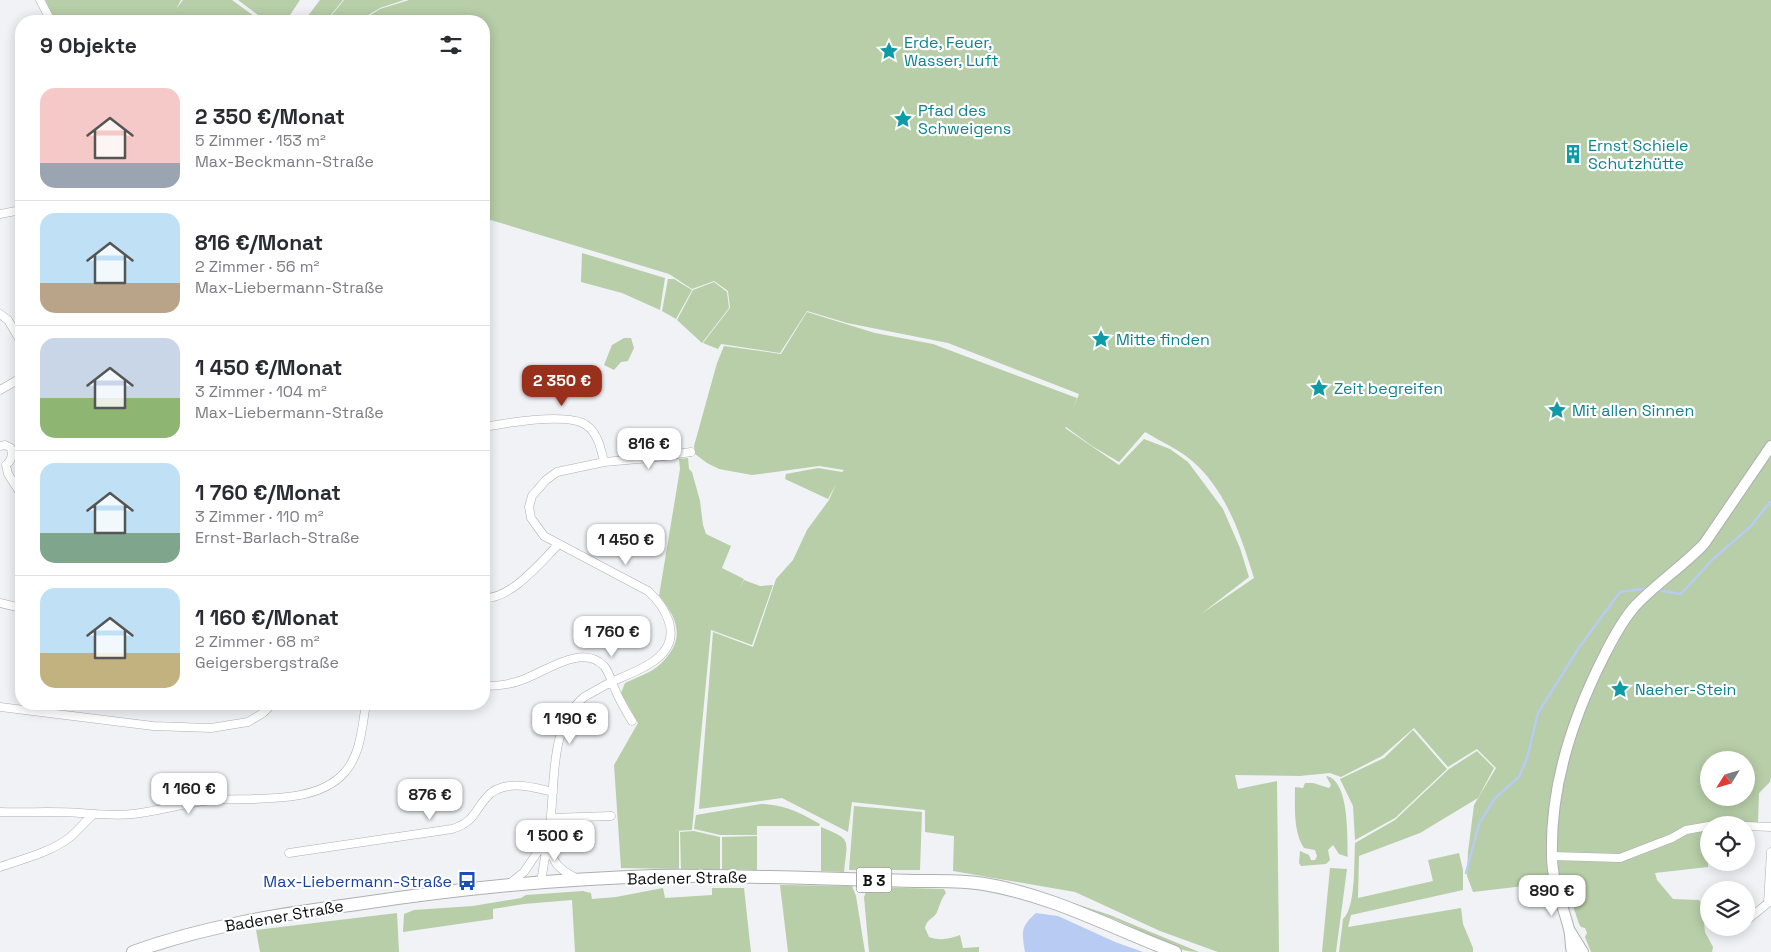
<!DOCTYPE html>
<html lang="de">
<meta charset="utf-8">
<style>
:root{--surface:#fff;--page:#f7f7f7;--text:#2b2b33;--muted:#7c7c81;--line:#e1e1e2;--accent:#99301b}
body{margin:0;font-family:"Space Grotesk",sans-serif;background:var(--page);color:var(--text);height:100vh;display:flex;flex-direction:column;font-size:19px;white-space:nowrap}
*{box-sizing:border-box;margin:0}
p{font-size:16px;color:var(--muted)}
.icon{flex:none;width:28px;height:28px;fill:none;stroke:currentColor;stroke-width:2;stroke-linecap:round;stroke-linejoin:round}
.map{position:relative;flex:1;overflow:hidden}
.sheet{position:absolute;left:15px;top:15px;width:475px;height:695px;display:flex;flex-direction:column;background:var(--surface);border-radius:20px;box-shadow:0 2px 12px #0003}
.sheet>*{flex:none}
.needle{width:32px;rotate:233deg}
.controls{position:absolute;left:1700px;top:751px;display:grid;gap:10px}
.controls a{display:grid;place-items:center;width:55px;height:55px;border-radius:50%;background:var(--surface);box-shadow:0 2px 12px #0003;font-size:25px}
.price{position:absolute;translate:-50% -42px;padding:0 11px;border-radius:10px;background:#fff;color:#222;font-size:16px;line-height:32px;filter:drop-shadow(0 1px 2px #0008)}
.price::after{content:'';position:absolute;left:50%;top:30px;width:15px;height:11px;margin-left:-8px;background:inherit;clip-path:polygon(0 0,100% 0,50% 100%)}
.price.current{background:var(--accent);color:#fff}
ul{padding:0;list-style:none}
li{display:flex;align-items:center;gap:15px;height:125px;padding:0 25px}
li+li{border-top:1px solid var(--line)}
li span{display:grid;place-items:center;flex:none;width:140px;height:100px;border-radius:15px;color:#555}
li>.icon{margin-inline-start:auto}
span .icon{width:60px;height:60px;fill:#fffc;stroke-width:1}
li b{font-size:21px}
h2{display:flex;justify-content:space-between;align-items:center;height:60px;padding:0 25px;font-size:21px}
.map>svg:first-child{display:block}
</style>
<div class="map">
<svg width="1771" height="952" viewBox="0 0 1771 952">
<rect width="100%" height="100%" fill="#f0f2f5"/>
<!-- green -->
<path fill="#b7cea8" fill-rule="evenodd" d="M 45,0 L 181,0 L 176,9 L 183,0 L 232,0 L 261,21 L 55,21 Z
M 238,0 L 300,0 L 286,21 L 266,21 Z
M 320,0 L 343,0 L 326,21 L 304,21 Z
M 344,0 L 404,0 L 380,8 L 358,21 L 327,21 Z
M 409,0 L 1771,0 L 1771,777 L 1770,782 L 1759,793 L 1758,823 L 1710,821 L 1709,825 L 1708,867 L 1655,873 L 1657,880 L 1673,899 L 1699,900 L 1702,904 L 1705,932 L 1713,947 L 1712,952 L 1591,952 L 1585,937 L 1587,933 L 1585,928 L 1581,927 L 1579,924 L 1565,881 L 1473,892 L 1467,876 L 1468,852 L 1474,805 L 1496,768 L 1477,749 L 1448,767 L 1414,728 L 1382,756 L 1341,777 L 1330,773 L 1300,776 L 1235,775 L 1238,789 L 1277,781 L 1279,952 L 1218,952 L 1160,931 L 1075,892 L 953,871 L 954,836 L 925,832 L 925,810 L 852,802 L 848,832 L 782,798 L 699,809 L 713,632 L 753,647 L 776,579 L 793,560 L 807,530 L 829,500 L 836,484 L 828,499 L 785,479 L 786,474 L 818,468 L 842,472 L 844,470 L 819,466 L 752,475 L 719,469 L 707,463 L 695,454 L 694,446 L 717,363 L 724,346 L 781,354 L 807,312 L 875,333 L 933,344 L 1077,398 L 1073,409 L 1079,394 L 948,343 L 847,323 L 807,311 L 780,353 L 721,344 L 718,349 L 703,343 L 730,308 L 728,291 L 714,281 L 692,289 L 669,274 L 484,218 L 484,21 L 361,21 L 380,9 ZM 1066,427 L 1092,446 L 1119,462 L 1145,432 C 1160,441 1178,449 1191,460 C 1226,489 1241,536 1254,578 L 1201,614 L 1249,577 L 1240,548 L 1223,509 L 1188,462 L 1170,449 L 1144,439 L 1119,465 L 1065,428 ZM 1709,760 L 1746,760 L 1746,798 L 1709,798 Z
M 582,253 L 665,278 L 660,310 L 622,293 L 581,282 Z
M 668,279 L 674,279 L 692,290 L 676,319 L 662,311 Z
M 714,282 L 727,292 L 729,308 L 702,343 L 677,320 L 693,290 Z
M 624,338 L 631,338 L 634,348 L 628,361 L 621,362 L 614,370 L 604,365 L 612,345 Z
M 688,458 L 689,469 L 692,472 L 700,501 L 703,525 L 706,534 L 731,546 L 722,568 L 744,579 L 739,590 L 744,580 L 760,586 L 773,585 L 752,645 L 711,630 L 692,830 L 674,831 L 679,831 L 679,869 L 621,868 L 614,765 L 638,723 L 621,693 L 625,683 C 635,678 648,674 657,667 C 685,643 681,622 659,596 L 680,469 L 679,459 Z
M 1413,730 L 1447,769 L 1395,818 L 1355,840 L 1353,806 L 1340,779 L 1384,758 Z
M 1477,751 L 1494,768 L 1478,798 L 1420,833 L 1359,856 L 1358,898 L 1433,881 L 1428,860 L 1459,853 L 1463,870 L 1463,890 L 1351,915 L 1348,927 L 1461,908 L 1463,924 L 1473,948 L 1473,952 L 1339,952 L 1343,919 C 1356,908 1354,860 1355,843 L 1395,820 L 1449,769 Z
M 1326,776 C 1350,780 1347,838 1348,857 L 1339,854 L 1333,845 L 1328,850 L 1330,860 L 1326,864 L 1301,866 L 1299,863 L 1300,851 L 1309,855 L 1311,860 L 1315,860 L 1317,856 L 1315,850 L 1304,848 C 1293,832 1295,806 1295,787 L 1303,788 L 1305,783 L 1313,783 L 1329,788 L 1331,785 Z
M 761,804 C 786,805 798,812 820,824 L 819,826 L 757,826 L 757,835 L 720,835 L 694,829 L 696,815 Z
M 854,806 L 922,812 L 920,870 L 849,870 Z
M 821,827 C 853,840 847,839 844,872 L 821,871 Z
M 694,831 L 720,837 L 720,869 L 681,869 L 680,832 Z
M 757,836 L 757,870 L 722,869 L 722,837 Z
M 1330,868 L 1347,869 L 1336,952 L 1322,952 Z
M 780,885 L 852,886 L 856,896 L 865,952 L 788,952 Z
M 870,887 L 944,889 L 946,893 C 941,899 940,905 937,912 C 933,920 928,917 925,928 L 929,937 C 941,941 949,939 960,935 L 963,948 L 979,947 L 979,952 L 869,952 L 864,897 L 867,890 Z
M 663,888 L 665,898 L 712,895 L 712,888 L 744,888 L 751,952 L 575,952 L 572,900 L 524,904 L 493,909 L 493,919 L 403,932 L 404,914 L 414,910 L 473,906 L 521,898 L 526,895 L 583,891 L 591,893 L 592,899 L 616,897 Z
M 1073,903 L 1110,915 L 1199,952 C 1177,952 1158,940 1138,930 C 1117,919 1095,912 1072,905 Z
M 397,913 L 399,952 L 260,952 L 256,930 Z"/>
<!-- water -->
<path fill="#b7cbf3" d="M 1036,913 L 1058,916 L 1115,942 L 1143,952 L 1025,952 C 1022,932 1020,927 1036,913 Z"/>
<g fill="none" stroke-linecap="round" stroke-linejoin="round">
<!-- stream -->
<path stroke="#b7cbf3" stroke-width="2.5" d="M 1657,590 L 1681,594 L 1712,560 L 1751,526 L 1770,502
M 1466,873 L 1479,824 L 1495,798 L 1519,777 L 1527,758 L 1538,713 L 1580,646 L 1620,592 L 1649,588"/>
<!-- minor casing -->
<g stroke="#aeafb3" stroke-width="9">
<path id="minor" d="M 40,0 L 51,21
M 0,214 L 21,210
M 0,314 L 8,320 L 21,342
M 0,390 L 21,378
M 484,427 C 506,423 567,412 586,425 C 598,433 601,449 604,462
M 0,446 L 5,445 L 11,448 C 13,455 11,461 6,465
M 6,465 L 8,474 L 21,494
M 484,598 C 511,599 540,563 558,545
M 0,603 L 21,608
M 484,686 C 497,686 509,685 522,680 C 545,672 582,643 604,666 C 609,672 611,680 614,687 C 619,699 625,710 632,721
M 0,707 L 153,726 L 211,728 L 248,722 L 263,713 L 272,704
M 0,812 C 26,813 53,811 80,813 C 97,814 116,816 133,814 C 159,811 185,803 211,800 C 251,797 316,806 345,772 C 361,754 362,726 366,704
M 551,818 L 611,816
M 1746,826 L 1771,827
M 549,844 C 552,863 560,870 576,878
M 289,853 L 452,829 C 474,822 473,813 486,798 C 502,778 532,787 553,792
M 1552,856 L 1620,858 L 1672,838 L 1686,830 L 1709,826
M 0,867 C 22,859 49,853 69,838 C 78,831 85,821 94,814
M 541,883 C 544,860 549,838 551,815 C 555,775 551,725 584,697 C 593,692 602,687 611,682 C 636,671 680,658 669,622 C 665,609 658,600 648,591 L 544,536 L 531,518 L 529,507 L 532,496 L 546,480 L 557,472 L 604,462 L 650,458 L 691,452
M 509,884 L 524,872 L 545,841
M 1746,921 L 1768,903 L 1771,852"/>
</g>
<!-- tertiary casing -->
<g stroke="#aeafb3" stroke-width="12">
<path id="tertiary" d="M 1570,931 L 1583,952
M 1572,952 C 1570,945 1571,937 1569,929 C 1563,905 1552,882 1552,856 C 1550,787 1573,717 1604,656 C 1613,638 1623,619 1636,605 C 1657,583 1683,566 1704,544 L 1771,446"/>
</g>
<!-- primary casing -->
<g stroke="#aeafb3" stroke-width="14">
<path id="primary" d="M 133,952 C 205,926 281,914 357,904 C 455,889 555,879 654,876 C 705,875 757,877 809,878 C 844,879 880,880 915,881 C 938,881 962,880 984,884 C 1051,895 1112,928 1175,952"/>
</g>
<!-- minor -->
<use href="#minor" stroke="#fff" stroke-width="8"/>
<!-- tertiary -->
<use href="#tertiary" stroke="#fff" stroke-width="10"/>
<!-- primary -->
<use href="#primary" stroke="#fff" stroke-width="12"/>
</g>
<!-- icons -->
<defs>
<g id="sight-bare" transform="scale(1.5)"><path d="M0-6L1.8-2.2L6-1.7L2.9 1.2L3.7 5.4L0 3.3L-3.7 5.4L-2.9 1.2L-6-1.7L-1.8-2.2Z" fill="#0f9aa8" stroke="#fff" stroke-width="2.5" paint-order="stroke"/></g>
<g id="building-bare" transform="scale(1.5)"><path d="M-4-6H4V6H1V3H-1V6H-4ZM-2.5-4.3h1.7v1.8h-1.7ZM.8-4.3h1.7v1.8H.8ZM-2.5-1h1.7V.8h-1.7ZM.8-1h1.7V.8H.8Z" fill="#0f9aa8" stroke="#fff" stroke-width="2.5" paint-order="stroke"/></g>
<g id="bus-bare" transform="scale(1.5)"><path d="M-5-6H5V4H4V6H2V4H-2V6H-4V4H-5ZM-3.5-4V0h7V-4ZM-3.5 1.2v1.5H-2V1.2ZM2 1.2v1.5H3.5V1.2Z" fill="#1a4fb4" stroke="#fff" stroke-width="2.5" paint-order="stroke"/></g>
</defs>
<g fill-rule="evenodd">
<use href="#sight-bare" x="889" y="51"/>
<use href="#sight-bare" x="903" y="119"/>
<use href="#building-bare" x="1573" y="154"/>
<use href="#sight-bare" x="1101" y="339"/>
<use href="#sight-bare" x="1319" y="388"/>
<use href="#sight-bare" x="1557" y="410"/>
<use href="#sight-bare" x="1620" y="689"/>
<use href="#bus-bare" x="467" y="881"/>
</g>
<g text-anchor="middle" dominant-baseline="central" stroke-width="4.5" stroke-linejoin="round" paint-order="stroke">
<!-- shield labels -->
<rect fill="#fff" stroke="#565657" stroke-width="1" x="856.5" y="867.5" width="35" height="25" rx="4"/>
<g font-size="15" font-weight="bold" fill="#0d0e0f">
<text x="874" y="880">B 3</text>
</g>
<!-- culture labels -->
<g font-size="16" fill="#0d838f" stroke="#fff" text-anchor="start">
<text x="904" y="42">Erde, Feuer,<tspan x="904" dy="18">Wasser, Luft</tspan></text>
<text x="918" y="110">Pfad des<tspan x="918" dy="18">Schweigens</tspan></text>
<text x="1588" y="145">Ernst Schiele<tspan x="1588" dy="18">Schutzhütte</tspan></text>
<text x="1116" y="339">Mitte finden</text>
<text x="1334" y="388">Zeit begreifen</text>
<text x="1572" y="410">Mit allen Sinnen</text>
<text x="1635" y="689">Naeher-Stein</text>
</g>
<!-- street labels -->
<g font-size="16" fill="#0d0e0f" stroke="#fff">
<text transform="translate(687 878) rotate(-1)">Badener Straße</text>
<text transform="translate(284 916) rotate(-10)">Badener Straße</text>
</g>
<!-- transit labels -->
<g font-size="16" fill="#164399" stroke="#fff" text-anchor="end">
<text x="452" y="881">Max-Liebermann-Straße</text>
</g>
</g>
</svg>
<div class="controls">
<a><svg class="needle" viewBox="-14 -14 28 28"><path d="M0-13l5 13h-10z" fill="#e53935"/><path d="M0 13l5-13h-10z" fill="#7c7c81"/></svg></a>
<a><svg class="icon" aria-label="locate" viewBox="0 0 24 24"><circle cx="12" cy="12" r="6"/><path d="M12 2v4M12 18v4M2 12h4M18 12h4"/></svg></a>
<a><svg class="icon" aria-label="layers" viewBox="0 0 24 24"><path d="M12 4l9 5-9 5-9-5zM3 14l9 5 9-5"/></svg></a>
</div>
<b class="price current" style="left:562px;top:407px">2 350 €</b>
<b class="price" style="left:649px;top:470px">816 €</b>
<b class="price" style="left:626px;top:566px">1 450 €</b>
<b class="price" style="left:612px;top:658px">1 760 €</b>
<b class="price" style="left:570px;top:745px">1 190 €</b>
<b class="price" style="left:189px;top:815px">1 160 €</b>
<b class="price" style="left:430px;top:821px">876 €</b>
<b class="price" style="left:555px;top:862px">1 500 €</b>
<b class="price" style="left:1552px;top:917px">890 €</b>
<section class="sheet">
<h2>9 Objekte<svg class="icon" aria-label="filters" viewBox="0 0 24 24"><path d="M4 7h16M4 17h16"/><circle cx="9" cy="7" r="2"/><circle cx="15" cy="17" r="2"/></svg></h2>
<ul>
<li><span style="background:linear-gradient(#f6c9c9 75%,#9aa5b1 0)"><svg class="icon" aria-label="home" viewBox="0 0 24 24"><path d="M3 11l9-7 9 7M6 9v11h12V9"/></svg></span><div><b>2 350 €/Monat</b><p>5 Zimmer · 153 m²</p><p>Max-Beckmann-Straße</p></div></li>
<li><span style="background:linear-gradient(#bfe0f5 70%,#b9a48a 0)"><svg class="icon" aria-label="home" viewBox="0 0 24 24"><path d="M3 11l9-7 9 7M6 9v11h12V9"/></svg></span><div><b>816 €/Monat</b><p>2 Zimmer · 56 m²</p><p>Max-Liebermann-Straße</p></div></li>
<li><span style="background:linear-gradient(#c9d6e8 60%,#8fb573 0)"><svg class="icon" aria-label="home" viewBox="0 0 24 24"><path d="M3 11l9-7 9 7M6 9v11h12V9"/></svg></span><div><b>1 450 €/Monat</b><p>3 Zimmer · 104 m²</p><p>Max-Liebermann-Straße</p></div></li>
<li><span style="background:linear-gradient(#bfe0f5 70%,#7fa58c 0)"><svg class="icon" aria-label="home" viewBox="0 0 24 24"><path d="M3 11l9-7 9 7M6 9v11h12V9"/></svg></span><div><b>1 760 €/Monat</b><p>3 Zimmer · 110 m²</p><p>Ernst-Barlach-Straße</p></div></li>
<li><span style="background:linear-gradient(#bfe0f5 65%,#c2b280 0)"><svg class="icon" aria-label="home" viewBox="0 0 24 24"><path d="M3 11l9-7 9 7M6 9v11h12V9"/></svg></span><div><b>1 160 €/Monat</b><p>2 Zimmer · 68 m²</p><p>Geigersbergstraße</p></div></li>
</ul>
</section>
</div>
